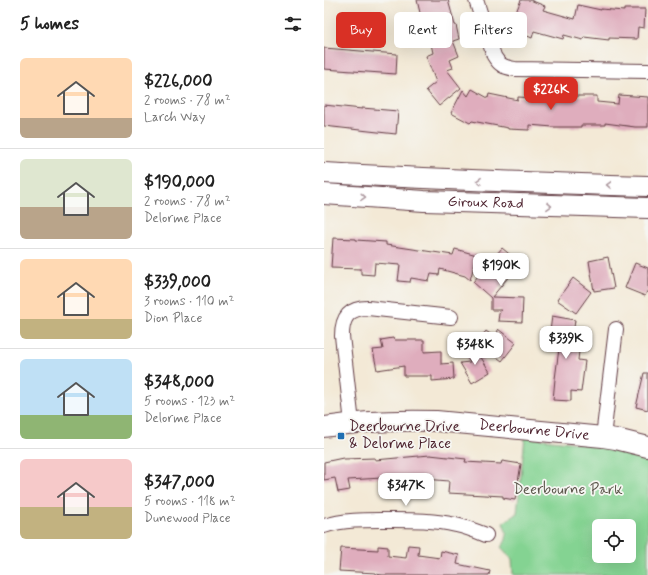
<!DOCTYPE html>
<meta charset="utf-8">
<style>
:root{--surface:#fff;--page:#f2f2f2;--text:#222;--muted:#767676;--line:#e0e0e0;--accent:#d93025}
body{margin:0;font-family:Mynerve,sans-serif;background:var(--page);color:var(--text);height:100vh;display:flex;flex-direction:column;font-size:15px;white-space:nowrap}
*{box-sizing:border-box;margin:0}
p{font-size:13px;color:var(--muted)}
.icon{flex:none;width:22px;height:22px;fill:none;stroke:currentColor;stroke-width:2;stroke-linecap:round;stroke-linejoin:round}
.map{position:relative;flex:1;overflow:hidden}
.panel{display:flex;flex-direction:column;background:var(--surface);width:324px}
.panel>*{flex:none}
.banner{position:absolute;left:12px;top:12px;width:252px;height:36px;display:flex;gap:8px}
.fabs{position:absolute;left:268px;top:519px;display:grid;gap:8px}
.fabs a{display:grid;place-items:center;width:44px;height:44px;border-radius:6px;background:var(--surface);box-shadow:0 4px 16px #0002;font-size:20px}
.price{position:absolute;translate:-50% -34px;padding:0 9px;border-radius:8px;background:#fff;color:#222;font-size:13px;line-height:26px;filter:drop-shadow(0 1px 2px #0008)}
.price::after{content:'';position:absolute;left:50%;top:24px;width:12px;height:9px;margin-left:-6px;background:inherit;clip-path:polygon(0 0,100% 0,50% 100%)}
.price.on{background:var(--accent);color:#fff}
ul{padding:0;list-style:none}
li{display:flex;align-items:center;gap:12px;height:100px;padding:0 20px}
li+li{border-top:1px solid var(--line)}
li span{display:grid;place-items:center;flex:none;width:112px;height:80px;border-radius:6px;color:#555}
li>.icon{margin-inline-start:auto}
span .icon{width:48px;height:48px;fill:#fffc;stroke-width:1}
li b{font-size:17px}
h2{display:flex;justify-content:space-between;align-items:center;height:48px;padding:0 20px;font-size:17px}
.tag{padding:0 14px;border-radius:6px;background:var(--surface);box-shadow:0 4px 16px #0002;font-size:14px;line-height:36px}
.tag.on{background:var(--accent);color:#fff}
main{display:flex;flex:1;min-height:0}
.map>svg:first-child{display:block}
</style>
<main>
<section class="panel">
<h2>5 homes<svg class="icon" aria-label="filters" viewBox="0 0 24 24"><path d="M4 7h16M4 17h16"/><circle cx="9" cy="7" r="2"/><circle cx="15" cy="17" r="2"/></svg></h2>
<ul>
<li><span style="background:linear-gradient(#ffd9b3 75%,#b9a48a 0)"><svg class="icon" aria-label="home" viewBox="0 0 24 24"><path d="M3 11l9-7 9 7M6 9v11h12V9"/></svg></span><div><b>$226,000</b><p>2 rooms · 78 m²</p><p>Larch Way</p></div></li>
<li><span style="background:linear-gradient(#dfe7d0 60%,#b9a48a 0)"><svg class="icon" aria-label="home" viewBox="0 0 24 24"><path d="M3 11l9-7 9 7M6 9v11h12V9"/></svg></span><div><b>$190,000</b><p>2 rooms · 78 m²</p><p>Delorme Place</p></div></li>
<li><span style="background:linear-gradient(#ffd9b3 75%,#c2b280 0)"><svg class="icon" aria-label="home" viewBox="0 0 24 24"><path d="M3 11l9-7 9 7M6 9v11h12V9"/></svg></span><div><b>$339,000</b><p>3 rooms · 110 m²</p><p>Dion Place</p></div></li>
<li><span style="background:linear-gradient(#bfe0f5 70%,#8fb573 0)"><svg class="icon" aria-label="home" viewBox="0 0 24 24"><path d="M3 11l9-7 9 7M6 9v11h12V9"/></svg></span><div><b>$348,000</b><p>5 rooms · 123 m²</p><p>Delorme Place</p></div></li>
<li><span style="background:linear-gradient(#f6c9c9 60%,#c2b280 0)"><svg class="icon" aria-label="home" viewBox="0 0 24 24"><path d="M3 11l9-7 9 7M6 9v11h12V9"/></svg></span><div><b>$347,000</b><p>5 rooms · 118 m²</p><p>Dunewood Place</p></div></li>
</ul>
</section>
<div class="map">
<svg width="324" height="575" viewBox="0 0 324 575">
<rect width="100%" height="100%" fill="#f6f6f2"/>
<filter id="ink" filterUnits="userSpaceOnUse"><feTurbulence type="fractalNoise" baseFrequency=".025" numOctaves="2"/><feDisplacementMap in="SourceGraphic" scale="8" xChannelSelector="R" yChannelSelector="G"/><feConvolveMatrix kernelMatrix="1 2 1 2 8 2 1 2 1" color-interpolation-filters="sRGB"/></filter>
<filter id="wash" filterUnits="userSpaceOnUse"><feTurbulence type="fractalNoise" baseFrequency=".012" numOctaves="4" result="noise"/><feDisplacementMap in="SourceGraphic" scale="16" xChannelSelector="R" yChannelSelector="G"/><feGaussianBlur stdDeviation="0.9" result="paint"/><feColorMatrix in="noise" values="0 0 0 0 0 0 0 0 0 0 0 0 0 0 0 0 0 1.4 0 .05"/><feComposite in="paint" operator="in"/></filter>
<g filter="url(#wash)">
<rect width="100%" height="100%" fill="#f3e9d6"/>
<!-- green -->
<path fill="#84d392" stroke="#67795e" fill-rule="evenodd" d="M 201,437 L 290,447 L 324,455 L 324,575 L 189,575 L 188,559 L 177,547 C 185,539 183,533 179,523 L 193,513 ZM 275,526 L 305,526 L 305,556 L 275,556 Z"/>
<g id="blocks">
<!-- building -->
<path fill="#dfadbd" d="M 93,0 L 124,0 L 131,25 L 132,25 L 135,39 L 129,41 L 135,56 L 126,60 L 129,68 L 123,70 L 137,88 L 115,106 L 102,90 L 112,82 L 102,56 L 109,53 L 101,16 L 97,17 Z
M 197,0 L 206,0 L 221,6 L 219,10 L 251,19 L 254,5 L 277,10 L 277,9 L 300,11 L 300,9 L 321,9 L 320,28 L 314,27 L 313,39 L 285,38 L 285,40 L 260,37 L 259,40 L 240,35 L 239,39 L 210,31 L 208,38 L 192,31 L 197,20 L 190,17 Z
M 0,48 L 73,54 L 72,74 L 0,69 Z
M 148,89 L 164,98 L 165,94 L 194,100 L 194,97 L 211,98 L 211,94 L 235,96 L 273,96 L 273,102 L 294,104 L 295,95 L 324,97 L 324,127 L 311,127 L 281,123 L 281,125 L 257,125 L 257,127 L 229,127 L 205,125 L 205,130 L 184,129 L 184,128 L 148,121 L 146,123 L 127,113 L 139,90 L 144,96 Z
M 0,105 L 38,109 L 38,108 L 74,111 L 72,134 L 0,126 Z
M 9,238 L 32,239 L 32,240 L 62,242 L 62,245 L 129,255 L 131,249 L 153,255 L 146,280 L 141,276 L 116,269 L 115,275 L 107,274 L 105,281 L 87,278 L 86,282 L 74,281 L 76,265 L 51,263 L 50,275 L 37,274 L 37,269 L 7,268 Z
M 178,248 L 196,263 L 168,297 L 199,298 L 198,322 L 174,321 L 175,314 L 177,310 L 167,310 L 167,298 L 149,282 Z
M 284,257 L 290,288 L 270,291 L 265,261 Z
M 311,263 L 324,268 L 324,289 L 321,296 L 301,288 Z
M 249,278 L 267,292 L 252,313 L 233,300 Z
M 228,316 L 251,320 L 247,350 L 255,351 L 254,360 L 261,361 L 257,392 L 247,391 L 247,401 L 229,400 L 231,379 L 236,341 L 225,339 Z
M 174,329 L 192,343 L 178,361 L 153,342 L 162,331 L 173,339 Z
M 69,338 L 70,340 L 100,340 L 100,352 L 117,351 L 117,364 L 129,363 L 130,379 L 108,381 L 108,376 L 80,376 L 80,366 L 53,370 L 49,350 L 59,349 L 57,340 Z
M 150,346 L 166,372 L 148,383 L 136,363 L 146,362 L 140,353 Z
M 320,373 L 324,373 L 324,410 L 312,407 Z
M 106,455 L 142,459 L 141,462 L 177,464 L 178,461 L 197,464 L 191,500 L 179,498 L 179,496 L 124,493 L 125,481 L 101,479 L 102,491 L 89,492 L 89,480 L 70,481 L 71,489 L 59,490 L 58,478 L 24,480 L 26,490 L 14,492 L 11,478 L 0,480 L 0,462 L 19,458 L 20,459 L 51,458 L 51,460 Z
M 84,545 L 95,546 L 94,555 L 116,558 L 117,551 L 135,555 L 133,564 L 166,571 L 165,575 L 59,575 L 52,574 L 52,573 L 15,571 L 17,548 L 54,550 L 54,546 L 64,547 L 64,556 L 82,558 Z"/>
</g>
</g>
<g filter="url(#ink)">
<use href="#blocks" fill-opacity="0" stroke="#633d45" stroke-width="1"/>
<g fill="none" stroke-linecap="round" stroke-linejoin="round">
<!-- street casing -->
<g stroke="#633d45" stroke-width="16">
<path id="street" d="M 152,0 L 170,56 C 176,66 180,67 191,69 L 324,71
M 28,423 L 18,336 C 18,318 24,308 44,308 L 127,317
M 279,437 L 292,329
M 0,526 C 22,519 45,520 68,520 C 89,520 111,520 132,525 C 142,527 152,531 162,535"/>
</g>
<!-- secondary casing -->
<g stroke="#633d45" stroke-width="22">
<g id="secondary">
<path d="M 0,173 C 108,179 216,183 324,186"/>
<path id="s1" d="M 0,194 L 100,201 L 324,208"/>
<path id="s2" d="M 0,427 C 37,421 74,420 112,421 L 279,437 L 292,439 L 324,447"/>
</g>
</g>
<!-- street -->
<use href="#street" stroke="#fff" stroke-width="14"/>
<!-- secondary -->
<use href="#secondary" stroke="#fff" stroke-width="20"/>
</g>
<!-- one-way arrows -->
<defs><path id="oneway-chevron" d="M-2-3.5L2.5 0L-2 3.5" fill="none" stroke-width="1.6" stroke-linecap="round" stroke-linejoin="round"/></defs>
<g stroke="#ae9aa0">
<use href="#oneway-chevron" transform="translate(155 181) rotate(-177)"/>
<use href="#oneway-chevron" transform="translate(285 185) rotate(-178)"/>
<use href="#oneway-chevron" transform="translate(39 197) rotate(4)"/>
<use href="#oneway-chevron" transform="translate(225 206) rotate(2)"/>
</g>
</g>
<!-- markers -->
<rect fill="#1f6fb2" stroke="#f6f6f2" stroke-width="1.5" x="13" y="432" width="8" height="8" rx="2"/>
<g text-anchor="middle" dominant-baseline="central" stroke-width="3.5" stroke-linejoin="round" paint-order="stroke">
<!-- street labels -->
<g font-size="15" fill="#4a1f2b" stroke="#f6f6f2">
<text stroke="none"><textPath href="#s1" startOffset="162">Giroux Road</textPath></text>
<text stroke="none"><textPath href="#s2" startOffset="211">Deerbourne Drive</textPath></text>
</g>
<!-- poi labels -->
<g font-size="15" fill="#4a1f2b" stroke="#f6f6f2" text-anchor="start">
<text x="25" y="427">Deerbourne Drive<tspan x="25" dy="17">&amp; Delorme Place</tspan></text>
</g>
<!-- park labels -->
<g font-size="15" fill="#5b554a" stroke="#f6f6f2">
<text x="244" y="490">Deerbourne Park</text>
</g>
</g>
</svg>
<div class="fabs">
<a><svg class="icon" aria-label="locate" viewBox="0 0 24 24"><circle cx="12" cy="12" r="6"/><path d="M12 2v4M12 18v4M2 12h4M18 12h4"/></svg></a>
</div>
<b class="price on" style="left:227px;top:111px">$226K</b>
<b class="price" style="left:177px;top:287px">$190K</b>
<b class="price" style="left:242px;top:360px">$339K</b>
<b class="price" style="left:151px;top:366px">$348K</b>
<b class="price" style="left:82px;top:507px">$347K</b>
<div class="banner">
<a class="tag on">Buy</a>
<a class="tag">Rent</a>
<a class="tag">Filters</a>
</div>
</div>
</main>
